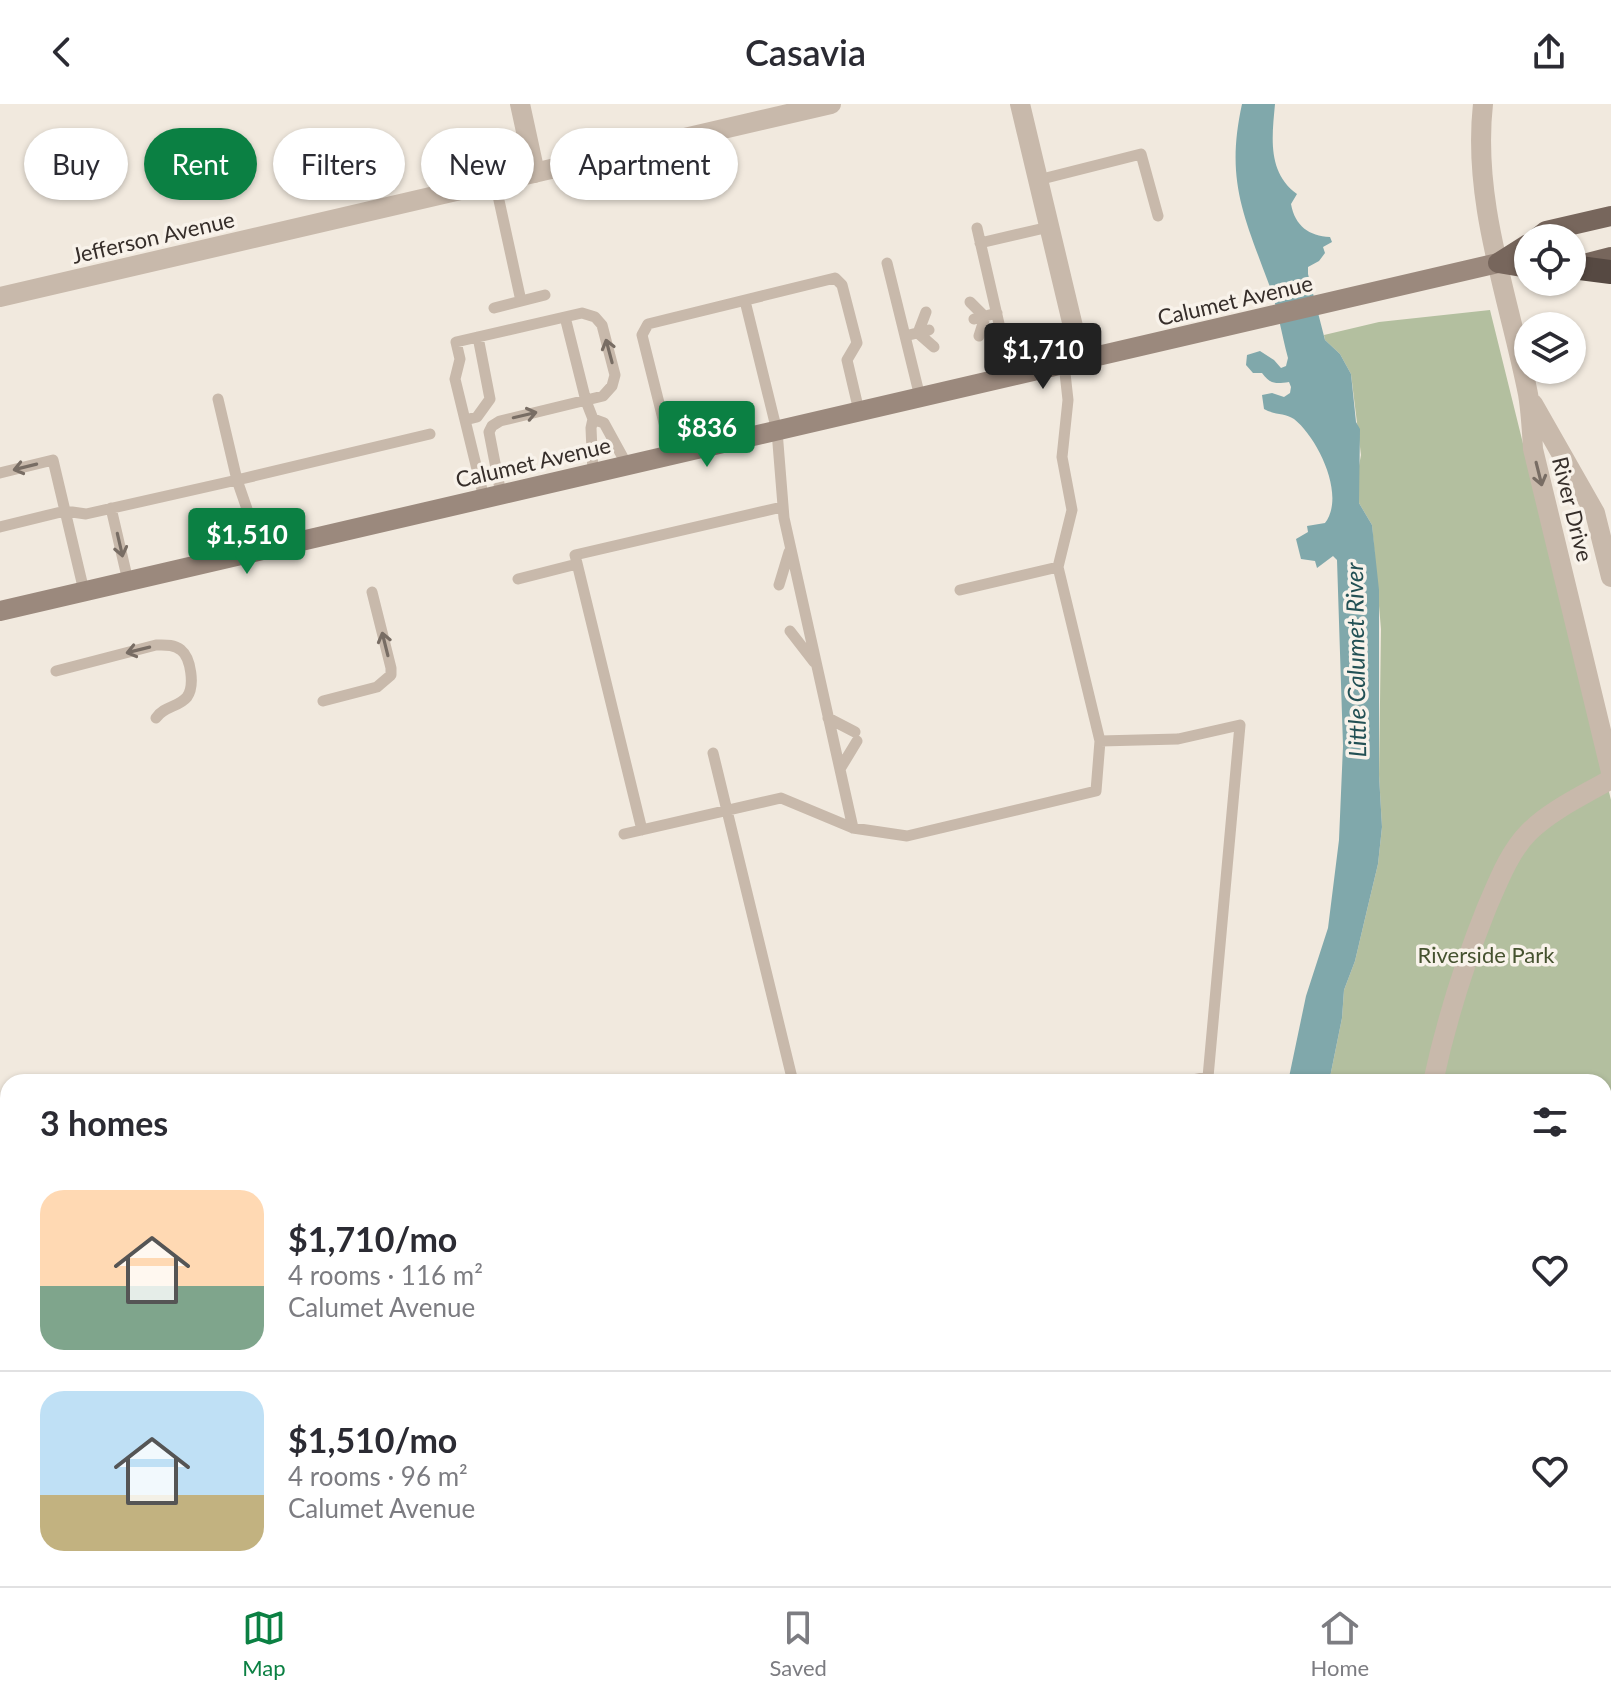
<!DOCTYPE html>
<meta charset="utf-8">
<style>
:root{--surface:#fff;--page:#f2f2f3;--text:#2b2b33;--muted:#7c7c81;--line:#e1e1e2;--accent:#0b8043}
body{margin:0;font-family:Lato,sans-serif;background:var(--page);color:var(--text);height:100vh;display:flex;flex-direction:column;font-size:30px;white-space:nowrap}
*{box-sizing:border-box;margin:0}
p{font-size:26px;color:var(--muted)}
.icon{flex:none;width:44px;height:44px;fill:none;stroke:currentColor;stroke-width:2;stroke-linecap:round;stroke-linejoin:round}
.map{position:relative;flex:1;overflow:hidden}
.side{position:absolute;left:0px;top:970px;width:1612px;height:512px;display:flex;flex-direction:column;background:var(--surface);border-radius:24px 24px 0 0;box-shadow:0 2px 6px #0004}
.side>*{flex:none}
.hud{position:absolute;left:24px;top:24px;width:800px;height:72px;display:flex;gap:16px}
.tools{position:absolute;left:1514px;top:120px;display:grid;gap:16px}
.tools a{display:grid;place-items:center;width:72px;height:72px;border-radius:50%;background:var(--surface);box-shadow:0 2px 6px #0004;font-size:40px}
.price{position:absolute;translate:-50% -68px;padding:0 18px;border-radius:8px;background:var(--accent);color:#fff;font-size:26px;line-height:52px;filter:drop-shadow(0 2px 4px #0008)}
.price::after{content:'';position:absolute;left:50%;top:48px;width:24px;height:18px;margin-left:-12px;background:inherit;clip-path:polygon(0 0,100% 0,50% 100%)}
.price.on{background:#222;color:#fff}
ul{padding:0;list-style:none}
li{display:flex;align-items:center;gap:24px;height:200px;padding:0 40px}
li+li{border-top:2px solid var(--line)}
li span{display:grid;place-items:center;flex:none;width:224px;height:160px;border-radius:24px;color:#555}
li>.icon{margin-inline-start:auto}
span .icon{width:96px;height:96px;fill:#fffc;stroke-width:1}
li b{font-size:34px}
h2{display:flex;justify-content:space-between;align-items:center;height:96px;padding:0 40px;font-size:34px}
.pill{padding:0 28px;border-radius:36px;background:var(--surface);box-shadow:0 2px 6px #0004;font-size:28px;line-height:72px}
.pill.on{background:var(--accent);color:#fff}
header{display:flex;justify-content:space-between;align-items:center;height:104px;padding:0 40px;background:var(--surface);font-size:36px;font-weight:600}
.tab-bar{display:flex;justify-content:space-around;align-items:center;height:112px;border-top:2px solid var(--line);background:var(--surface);font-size:22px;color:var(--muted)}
.tab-bar a{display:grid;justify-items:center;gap:4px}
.tab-bar .on{color:var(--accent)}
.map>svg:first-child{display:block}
</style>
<header><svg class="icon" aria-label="back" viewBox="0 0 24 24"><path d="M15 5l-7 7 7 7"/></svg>Casavia<svg class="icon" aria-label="share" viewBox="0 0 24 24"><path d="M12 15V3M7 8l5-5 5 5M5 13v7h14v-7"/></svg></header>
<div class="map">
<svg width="1611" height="1482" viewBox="0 0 1611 1482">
<rect width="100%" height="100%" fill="#f1e9de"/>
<!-- green -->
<path fill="#b3bf9f" d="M 1490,206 L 1611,696 L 1611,1482 L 1109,1482 L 1114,1474 L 1604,1474 L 1604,978 L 1329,978 L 1342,914 L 1344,886 L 1355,857 L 1367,806 L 1378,760 L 1382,723 L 1379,671 L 1381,525 L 1372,421 L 1359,399 L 1358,367 L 1361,351 L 1351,270 L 1340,250 L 1325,236 L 1324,231 L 1379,218 Z"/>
<!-- water -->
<path fill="#80a8ab" d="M 1242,0 L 1275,0 C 1272,33 1267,68 1297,90 L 1291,100 C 1295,122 1309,132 1330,133 L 1332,138 L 1323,143 L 1325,149 L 1319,157 L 1308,163 L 1308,170 L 1325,236 L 1340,250 L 1351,270 L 1356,318 L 1360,325 L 1359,399 L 1372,421 L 1379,486 L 1379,671 L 1382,723 L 1378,760 L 1367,806 L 1355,857 L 1344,886 L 1342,914 L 1329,978 L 1288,978 L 1306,892 L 1328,824 L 1339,736 L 1343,642 L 1337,456 L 1333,452 L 1317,464 L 1315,457 L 1301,455 L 1296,435 L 1308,428 L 1307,422 L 1325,419 C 1346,392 1318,334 1294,315 C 1285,309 1274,311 1264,305 L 1262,291 L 1272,289 L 1284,293 L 1290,289 L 1291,283 L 1289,278 C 1275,280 1270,280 1262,269 L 1253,269 L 1246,261 L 1247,251 L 1260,247 L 1274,256 L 1281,264 L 1286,262 L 1288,254 C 1281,228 1277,200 1267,175 C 1242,108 1226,73 1242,0 Z"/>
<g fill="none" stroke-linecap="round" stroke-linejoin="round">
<!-- service -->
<path stroke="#c8b9ab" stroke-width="11" d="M 1038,76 L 1141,50 L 1158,112
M 495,78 L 521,197
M 977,124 L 1011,272
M 980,139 L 1049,123
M 887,159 L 905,232
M 745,197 L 777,327 L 784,414 L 853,724
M 970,198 L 985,213
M 494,204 L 545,191
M 565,213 L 586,297 L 593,315 L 591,324 L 593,369
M 974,215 L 997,209
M 918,229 L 926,208
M 918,229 L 934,243
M 979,232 L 985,213
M 1064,260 L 1068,296 L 1062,353 L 1072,406 L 1058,463 L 1100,637 L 1178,635 L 1240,621 L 1208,973 L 1183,978
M 920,293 L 905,232 L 929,226
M 593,315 L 604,319 L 627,361
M 465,316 L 477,313 L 490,295 L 478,233
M 672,351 L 642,231 L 648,220 L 835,174 L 842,181 L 857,239 L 847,256 L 859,307
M 0,369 L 53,356 L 84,487
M 484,394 L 455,275 L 460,255 L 456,238 L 582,209 L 595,213 L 602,221 L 615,271 L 612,282 L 603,292 L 500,317 L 492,322 L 489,328 L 501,390
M 111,404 L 128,477
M 0,423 L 65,407 L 86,410 L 237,376 L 218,295
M 257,447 L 247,405 L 237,376 L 430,330
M 518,475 L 577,460
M 779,481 L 789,448
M 960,486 L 1058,463
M 790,527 L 814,558
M 56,567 L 156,541 C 165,541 173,540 181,546 C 191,554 195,582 187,593 C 179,603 164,602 156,614
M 323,597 L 377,583 L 391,571 L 391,564 L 372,488
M 828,614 L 855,628
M 713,649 L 793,978
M 840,665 L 857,637
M 642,726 L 575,451 L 782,403
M 624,730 L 781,694 L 853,724 L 907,732 L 1096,687 L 1100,637"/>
<!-- minor -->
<path stroke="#c8b9ab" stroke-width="20" d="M 520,0 L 535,69
M 1020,0 L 1081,256
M 1483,0 C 1472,98 1509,194 1528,290 C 1531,308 1532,327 1533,345 L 1611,668
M 0,193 L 831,0
M 1533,300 L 1595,409 L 1611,473
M 1433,978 C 1446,918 1464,860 1487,803 C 1498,778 1509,748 1529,728 C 1551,706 1584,691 1611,675
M 0,1298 L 8,1296
M 483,1482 L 517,1474
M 815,1482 L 818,1474
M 1290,1482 L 1294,1474"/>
<!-- secondary -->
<path stroke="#9b897d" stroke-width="20" d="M 0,507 L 1498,159"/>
<!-- primary -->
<path stroke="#77665c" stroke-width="20" d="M 1537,134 L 1546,127 L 1611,112
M 1498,159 L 1528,140
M 1498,159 L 1528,164
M 1580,161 L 1611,153"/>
<!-- motorway -->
<path stroke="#564942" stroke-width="24" d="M 1572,163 L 1611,168"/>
</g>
<!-- one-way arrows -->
<defs><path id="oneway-shaft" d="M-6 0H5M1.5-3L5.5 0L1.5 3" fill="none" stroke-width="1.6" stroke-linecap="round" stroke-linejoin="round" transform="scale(2)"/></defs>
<g stroke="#786d64">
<use href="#oneway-shaft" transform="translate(609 247) rotate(-105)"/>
<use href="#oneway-shaft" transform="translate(525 311) rotate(-13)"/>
<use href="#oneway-shaft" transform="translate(25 363) rotate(166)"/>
<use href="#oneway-shaft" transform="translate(1539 370) rotate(76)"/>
<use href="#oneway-shaft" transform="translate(120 441) rotate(77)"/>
<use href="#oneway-shaft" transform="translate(385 540) rotate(-104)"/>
<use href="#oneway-shaft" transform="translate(138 546) rotate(166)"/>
</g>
<g text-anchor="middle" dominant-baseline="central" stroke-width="7" stroke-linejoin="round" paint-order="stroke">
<!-- street labels -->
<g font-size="22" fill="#362e2a" stroke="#f8f2ea">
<text transform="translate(153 133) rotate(-13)">Jefferson Avenue</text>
<text transform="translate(1235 196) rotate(-13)">Calumet Avenue</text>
<text transform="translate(533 358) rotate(-13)">Calumet Avenue</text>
<text transform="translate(1573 405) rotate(76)">River Drive</text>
</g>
<!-- park labels -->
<g font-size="22" fill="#45522f" stroke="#f8f2ea">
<text x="1486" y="850">Riverside Park</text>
</g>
<!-- water labels -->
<g font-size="24" font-style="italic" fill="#225054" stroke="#f8f2ea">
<text transform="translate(1355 556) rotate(-91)">Little Calumet River</text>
</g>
</g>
</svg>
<div class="tools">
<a><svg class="icon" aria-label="locate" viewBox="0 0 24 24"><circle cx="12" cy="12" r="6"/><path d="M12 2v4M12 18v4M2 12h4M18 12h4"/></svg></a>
<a><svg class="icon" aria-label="layers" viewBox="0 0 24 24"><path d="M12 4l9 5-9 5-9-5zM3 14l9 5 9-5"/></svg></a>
</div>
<b class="price on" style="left:1043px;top:287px">$1,710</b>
<b class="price" style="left:707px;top:365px">$836</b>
<b class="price" style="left:247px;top:472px">$1,510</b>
<div class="hud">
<a class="pill">Buy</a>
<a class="pill on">Rent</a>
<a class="pill">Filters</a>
<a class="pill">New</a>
<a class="pill">Apartment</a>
</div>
<section class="side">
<h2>3 homes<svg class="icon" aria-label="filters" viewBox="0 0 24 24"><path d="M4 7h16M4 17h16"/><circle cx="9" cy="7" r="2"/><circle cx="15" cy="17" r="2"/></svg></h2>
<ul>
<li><span style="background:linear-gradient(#ffd9b3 60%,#7fa58c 0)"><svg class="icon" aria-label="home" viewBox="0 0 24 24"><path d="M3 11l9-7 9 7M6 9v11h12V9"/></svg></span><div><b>$1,710/mo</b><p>4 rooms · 116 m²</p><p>Calumet Avenue</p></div><svg class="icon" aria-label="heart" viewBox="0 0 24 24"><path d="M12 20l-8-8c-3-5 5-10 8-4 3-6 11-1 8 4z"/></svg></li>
<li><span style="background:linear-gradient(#bfe0f5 65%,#c2b280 0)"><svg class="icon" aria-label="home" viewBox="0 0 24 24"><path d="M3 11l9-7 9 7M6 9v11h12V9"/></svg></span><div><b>$1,510/mo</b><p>4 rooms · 96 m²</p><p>Calumet Avenue</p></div><svg class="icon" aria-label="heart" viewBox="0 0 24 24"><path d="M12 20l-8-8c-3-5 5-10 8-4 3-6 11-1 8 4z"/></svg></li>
</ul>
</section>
</div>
<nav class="tab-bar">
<a class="on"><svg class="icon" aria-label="map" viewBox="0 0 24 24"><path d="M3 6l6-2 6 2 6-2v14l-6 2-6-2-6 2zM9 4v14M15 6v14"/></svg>Map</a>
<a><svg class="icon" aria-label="saved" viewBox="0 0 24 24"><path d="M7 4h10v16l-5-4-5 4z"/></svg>Saved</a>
<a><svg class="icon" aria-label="home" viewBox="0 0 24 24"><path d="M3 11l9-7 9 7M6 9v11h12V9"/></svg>Home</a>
</nav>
